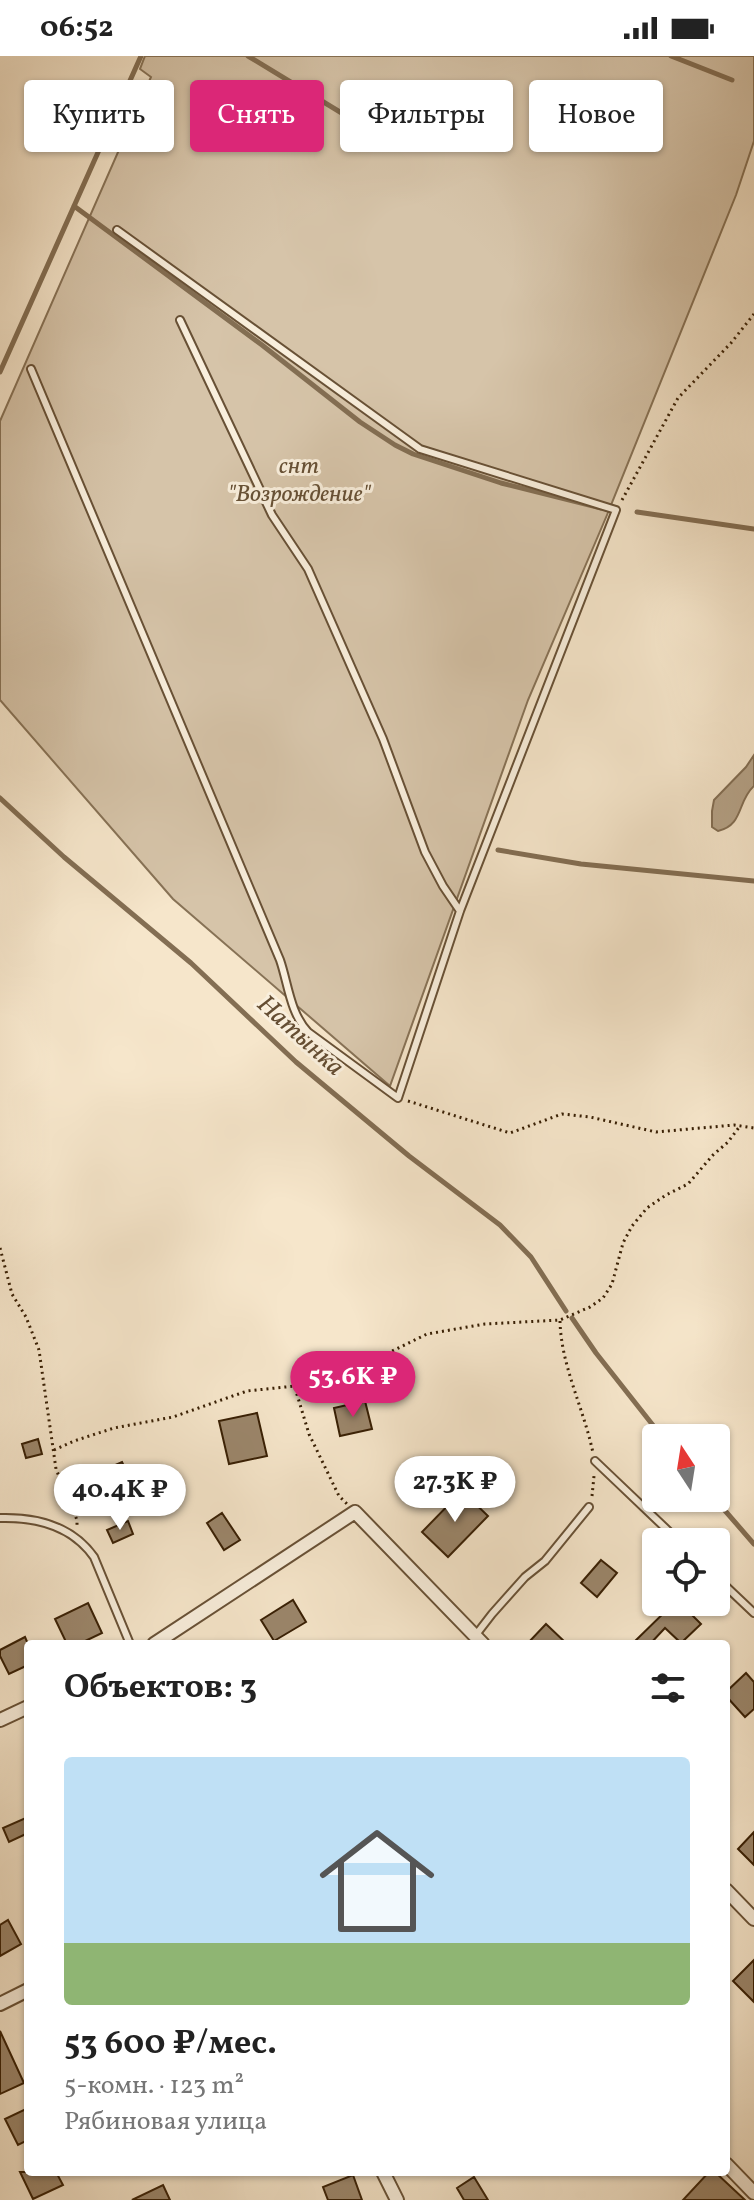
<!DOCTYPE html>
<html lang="ru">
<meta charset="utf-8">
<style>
:root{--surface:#fff;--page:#f6f6f6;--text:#222;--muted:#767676;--accent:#db2777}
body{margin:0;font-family:Vollkorn,serif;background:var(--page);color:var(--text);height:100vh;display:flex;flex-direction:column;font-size:30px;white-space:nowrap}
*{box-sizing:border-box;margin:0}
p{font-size:26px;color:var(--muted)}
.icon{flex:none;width:44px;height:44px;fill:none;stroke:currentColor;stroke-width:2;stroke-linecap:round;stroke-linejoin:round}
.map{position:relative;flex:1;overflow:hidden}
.sheet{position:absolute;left:24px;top:1584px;width:706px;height:536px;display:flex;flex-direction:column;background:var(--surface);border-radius:8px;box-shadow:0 2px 6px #0004}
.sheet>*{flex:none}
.hud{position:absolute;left:24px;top:24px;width:706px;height:72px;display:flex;gap:16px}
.needle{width:52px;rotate:348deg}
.fabs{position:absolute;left:642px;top:1368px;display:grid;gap:16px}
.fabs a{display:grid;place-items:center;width:88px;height:88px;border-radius:8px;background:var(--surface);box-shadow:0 2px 6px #0004;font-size:40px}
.price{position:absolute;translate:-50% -68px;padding:0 18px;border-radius:28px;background:#fff;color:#222;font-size:26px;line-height:52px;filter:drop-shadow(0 2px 4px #0008)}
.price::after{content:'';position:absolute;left:50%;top:48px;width:24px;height:18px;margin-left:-12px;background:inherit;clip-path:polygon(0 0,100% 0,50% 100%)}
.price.selected{background:var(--accent);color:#fff}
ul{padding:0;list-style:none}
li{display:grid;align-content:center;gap:16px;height:424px;padding:0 40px}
li span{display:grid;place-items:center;height:248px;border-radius:8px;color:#555}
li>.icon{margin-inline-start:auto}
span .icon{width:144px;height:144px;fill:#fffc;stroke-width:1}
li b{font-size:34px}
h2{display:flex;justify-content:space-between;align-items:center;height:96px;padding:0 40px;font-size:34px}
.chip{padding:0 28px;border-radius:8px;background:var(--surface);box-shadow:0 2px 6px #0004;font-size:28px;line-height:72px}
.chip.selected{background:var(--accent);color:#fff}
.status{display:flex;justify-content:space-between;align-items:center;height:56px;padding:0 40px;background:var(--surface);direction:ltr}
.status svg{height:22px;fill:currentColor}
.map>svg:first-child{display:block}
</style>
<div class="status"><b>06:52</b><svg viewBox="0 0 49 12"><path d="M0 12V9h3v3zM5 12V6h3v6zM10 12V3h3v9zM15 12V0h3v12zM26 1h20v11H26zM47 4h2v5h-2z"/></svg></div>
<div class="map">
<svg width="754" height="2144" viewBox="0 0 754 2144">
<rect width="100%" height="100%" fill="#f6e6cb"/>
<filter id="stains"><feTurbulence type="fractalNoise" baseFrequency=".0025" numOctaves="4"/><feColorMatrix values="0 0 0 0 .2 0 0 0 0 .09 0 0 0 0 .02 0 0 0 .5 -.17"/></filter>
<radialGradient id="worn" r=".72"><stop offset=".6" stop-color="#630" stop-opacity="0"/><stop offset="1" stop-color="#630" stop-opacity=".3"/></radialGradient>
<!-- green -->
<path fill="#d6c4a9" stroke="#877256" stroke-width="2" d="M 145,0 L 754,0 L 754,85 L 736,139 L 607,459 L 528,644 L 390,1030 L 173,843 L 0,644 L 0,365 L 151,21 L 140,13 Z"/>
<!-- water -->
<path fill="#b5a287" stroke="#836e53" stroke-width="2" d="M 754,699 L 754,730 C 737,745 744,769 718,775 L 712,771 L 712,755 L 714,744 L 746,711 Z"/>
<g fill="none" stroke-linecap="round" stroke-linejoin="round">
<!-- stream -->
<path stroke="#836e53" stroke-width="5" d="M 248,0 L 381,81
M 671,0 L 732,24
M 74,150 L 262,289 L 360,366 L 395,389 L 413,398 L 501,427 L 601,452
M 0,316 L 141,0
M 637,456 L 754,473
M 0,742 L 64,801 L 191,907 L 296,1006 L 409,1100 L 500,1169 L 531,1201 L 566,1255
M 498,794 L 581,808 L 754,825
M 572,1262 L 596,1297 L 663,1382
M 714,1442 L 754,1488"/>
</g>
<!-- building -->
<path fill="#9b866b" stroke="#381f04" stroke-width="2" d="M 365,1345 L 372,1373 L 340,1380 L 334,1352 Z
M 257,1357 L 267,1400 L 229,1408 L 219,1365 Z
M 38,1383 L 42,1398 L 26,1402 L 22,1388 Z
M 122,1406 L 135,1435 L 107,1447 L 99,1428 L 111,1424 L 106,1413 Z
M 462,1435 L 488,1460 L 448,1501 L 422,1476 Z
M 222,1457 L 240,1484 L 224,1494 L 207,1467 Z
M 128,1465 L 133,1478 L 113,1487 L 107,1474 Z
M 601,1504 L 617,1517 L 597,1541 L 581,1527 Z
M 293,1544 L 306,1566 L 274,1585 L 261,1564 Z
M 675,1546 L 679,1546 L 701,1568 L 681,1587 L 665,1572 L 650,1588 L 632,1588 Z
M 88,1547 L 102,1577 L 79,1588 L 67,1588 L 55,1563 Z
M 546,1568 L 567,1588 L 527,1588 Z
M 25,1581 L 28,1588 L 28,1609 L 9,1618 L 0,1600 L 0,1594 Z
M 746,1617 L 754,1626 L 754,1653 L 745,1661 L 726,1640 L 726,1636 Z
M 28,1761 L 28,1777 L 9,1786 L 3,1772 Z
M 754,1776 L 754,1809 L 738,1793 Z
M 8,1864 L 21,1888 L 0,1900 L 0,1869 Z
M 754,1904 L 754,1946 L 733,1925 Z
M 0,1975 L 24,2027 L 0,2038 Z
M 28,2052 L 28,2084 L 18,2089 L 5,2063 Z
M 20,2116 L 56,2116 L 63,2129 L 33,2143 Z
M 709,2116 L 715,2116 L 745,2144 L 683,2144 Z
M 353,2119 L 362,2144 L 328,2144 L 323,2131 Z
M 474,2121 L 488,2144 L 464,2144 L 457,2132 Z
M 163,2129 L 170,2144 L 132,2144 Z"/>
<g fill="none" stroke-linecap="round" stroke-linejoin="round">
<!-- lane casing -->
<g stroke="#685136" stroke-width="10">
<path id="lane" d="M 180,264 L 272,459 L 308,513 L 383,683 L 425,796 L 443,830 L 460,855
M 31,313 L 280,904 C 288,927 290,957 308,976 L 398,1042 L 460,855 L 616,454 L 420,393 L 117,174
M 595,1405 L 680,1486
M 0,1462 C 36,1461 72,1470 94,1501 L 130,1588
M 716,1521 L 754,1557
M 475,1580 L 492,1558 L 525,1521 L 545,1505 L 589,1451"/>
</g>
<!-- street casing -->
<g stroke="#685136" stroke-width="16">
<path id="street" d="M 154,1588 L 355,1456 L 483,1588
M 0,1664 L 28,1651
M 726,1834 L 754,1863
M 0,1948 L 28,1934
M 726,2108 L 754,2137
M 383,2116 L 397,2144"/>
</g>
<!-- path -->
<path stroke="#381f04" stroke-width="3" stroke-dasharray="2 4" stroke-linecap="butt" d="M 622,444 L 678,342 L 731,287 L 754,258
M 408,1045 L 510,1077 L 562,1058 L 590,1061 L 656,1076 L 734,1069 L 754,1072
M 0,1192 L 12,1238 L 26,1261 L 39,1294 L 56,1413 L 77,1464 L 77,1470
M 560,1265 C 561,1310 584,1353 593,1397
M 295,1332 L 309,1378 L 339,1440 L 347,1448
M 54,1394 L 74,1385 L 114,1372 L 173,1361 L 247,1335 L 295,1330 L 380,1301 L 427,1278 L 485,1268 L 560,1264 L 590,1251 L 603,1242 L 612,1228 L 623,1187 L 632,1170 L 647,1152 L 666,1139 L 688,1128 L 713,1099 L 728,1086 L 740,1070
M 592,1440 L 594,1420"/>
<!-- lane -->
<use href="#lane" stroke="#f9efdd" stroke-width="6"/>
<!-- street -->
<use href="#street" stroke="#f9efdd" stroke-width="12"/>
</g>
<g text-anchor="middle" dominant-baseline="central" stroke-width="6" stroke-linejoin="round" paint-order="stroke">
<!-- park labels -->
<g font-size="24" font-style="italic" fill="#675136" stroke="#f9efdd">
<text x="299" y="411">снт<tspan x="299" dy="28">"Возрождение"</tspan></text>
</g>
<!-- water labels -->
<g font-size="26" font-style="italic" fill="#644d32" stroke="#f9efdd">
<text transform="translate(300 980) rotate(42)">Натынка</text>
</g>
</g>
<rect width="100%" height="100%" filter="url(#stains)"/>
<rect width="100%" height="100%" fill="url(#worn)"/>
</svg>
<div class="fabs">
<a><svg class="needle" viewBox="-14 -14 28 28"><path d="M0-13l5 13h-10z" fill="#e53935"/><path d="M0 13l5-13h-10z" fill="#767676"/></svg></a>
<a><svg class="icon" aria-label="locate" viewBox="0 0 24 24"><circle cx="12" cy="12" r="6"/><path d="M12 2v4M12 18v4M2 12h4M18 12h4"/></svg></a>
</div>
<b class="price selected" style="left:353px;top:1363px">53.6K ₽</b>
<b class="price" style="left:455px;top:1468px">27.3K ₽</b>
<b class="price" style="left:120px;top:1476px">40.4K ₽</b>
<div class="hud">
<a class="chip">Купить</a>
<a class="chip selected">Снять</a>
<a class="chip">Фильтры</a>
<a class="chip">Новое</a>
</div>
<section class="sheet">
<h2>Объектов: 3<svg class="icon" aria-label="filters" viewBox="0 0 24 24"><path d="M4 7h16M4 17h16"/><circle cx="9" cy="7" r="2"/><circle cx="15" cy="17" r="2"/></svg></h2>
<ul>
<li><span style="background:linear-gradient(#bfe0f5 75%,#8fb573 0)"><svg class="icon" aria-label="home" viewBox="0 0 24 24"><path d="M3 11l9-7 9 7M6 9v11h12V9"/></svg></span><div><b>53 600 ₽/мес.</b><p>5-комн. · 123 m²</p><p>Рябиновая улица</p></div></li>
</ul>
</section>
</div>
